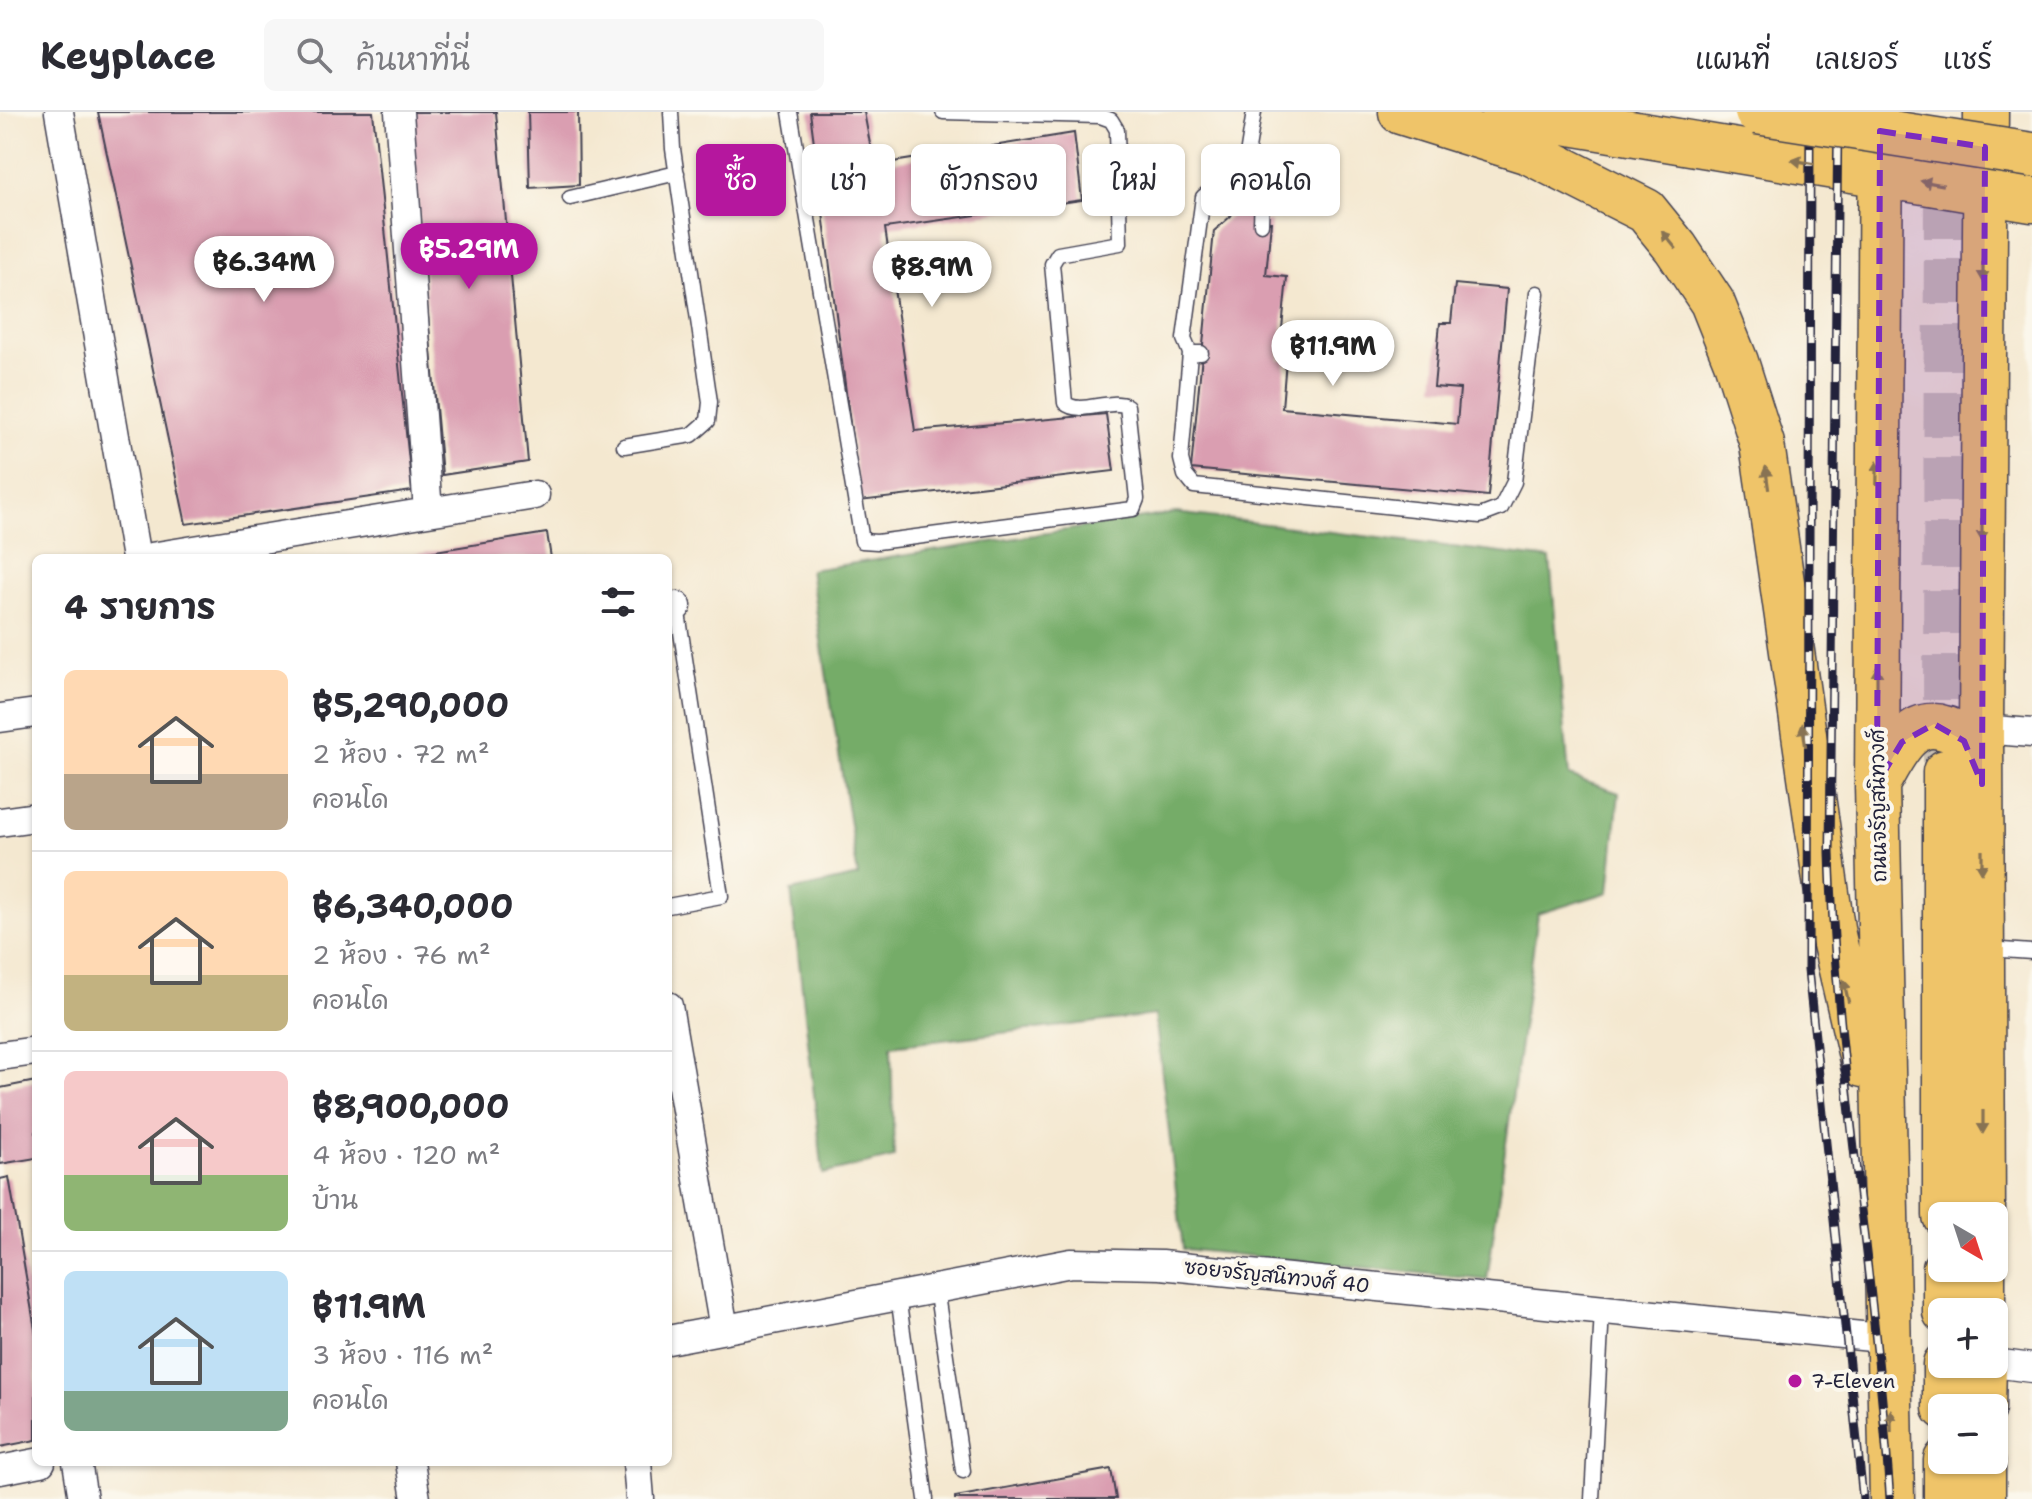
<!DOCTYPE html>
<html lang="th">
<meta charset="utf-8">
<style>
:root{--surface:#fff;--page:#f7f7f7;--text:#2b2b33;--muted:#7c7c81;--line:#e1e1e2;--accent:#b5179e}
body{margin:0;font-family:"Shantell Sans","Playpen Sans Thai",sans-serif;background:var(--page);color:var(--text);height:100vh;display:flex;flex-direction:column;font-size:30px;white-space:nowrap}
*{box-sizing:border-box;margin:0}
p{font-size:26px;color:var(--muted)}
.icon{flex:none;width:44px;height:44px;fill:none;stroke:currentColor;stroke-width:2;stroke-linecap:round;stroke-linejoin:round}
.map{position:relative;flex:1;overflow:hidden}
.details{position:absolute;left:32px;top:442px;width:640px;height:912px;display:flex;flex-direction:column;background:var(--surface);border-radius:12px;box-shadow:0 2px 6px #0004}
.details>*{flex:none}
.hud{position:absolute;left:696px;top:32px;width:760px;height:72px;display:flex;gap:16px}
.needle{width:52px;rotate:141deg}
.fabs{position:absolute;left:1928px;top:1090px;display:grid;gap:16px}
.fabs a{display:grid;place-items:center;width:80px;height:80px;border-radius:12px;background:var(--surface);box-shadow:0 2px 6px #0004;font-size:40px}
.price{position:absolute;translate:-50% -68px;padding:0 18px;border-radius:28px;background:#fff;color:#222;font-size:26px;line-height:52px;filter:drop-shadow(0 2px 4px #0008)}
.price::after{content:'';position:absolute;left:50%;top:48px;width:24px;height:18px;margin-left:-12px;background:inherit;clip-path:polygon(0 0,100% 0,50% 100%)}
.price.active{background:var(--accent);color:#fff}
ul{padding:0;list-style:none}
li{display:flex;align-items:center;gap:24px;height:200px;padding:0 32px}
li+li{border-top:2px solid var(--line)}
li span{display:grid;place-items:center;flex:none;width:224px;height:160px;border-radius:12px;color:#555}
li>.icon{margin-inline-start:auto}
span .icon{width:96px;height:96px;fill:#fffc;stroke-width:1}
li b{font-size:34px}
h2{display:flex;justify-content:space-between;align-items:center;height:96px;padding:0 32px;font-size:34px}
.tag{padding:0 28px;border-radius:12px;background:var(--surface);box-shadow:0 2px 6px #0004;font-size:28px;line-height:72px}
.tag.active{background:var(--accent);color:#fff}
header{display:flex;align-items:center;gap:48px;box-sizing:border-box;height:112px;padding:0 40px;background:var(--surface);border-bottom:2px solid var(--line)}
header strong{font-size:38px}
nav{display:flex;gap:44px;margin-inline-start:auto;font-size:28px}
.search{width:560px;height:72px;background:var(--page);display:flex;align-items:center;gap:20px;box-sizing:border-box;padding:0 28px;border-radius:12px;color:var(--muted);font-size:30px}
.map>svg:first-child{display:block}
</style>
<header>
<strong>Keyplace</strong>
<div class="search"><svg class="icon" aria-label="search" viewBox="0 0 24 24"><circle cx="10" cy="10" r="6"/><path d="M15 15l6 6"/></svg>ค้นหาที่นี่</div>
<nav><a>แผนที่</a><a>เลเยอร์</a><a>แชร์</a></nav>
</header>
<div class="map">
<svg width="2032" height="1387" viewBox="0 0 2032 1387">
<rect width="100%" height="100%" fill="#fbf7ec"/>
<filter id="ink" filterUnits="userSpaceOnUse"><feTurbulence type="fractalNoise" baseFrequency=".0125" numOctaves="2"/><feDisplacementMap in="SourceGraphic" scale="16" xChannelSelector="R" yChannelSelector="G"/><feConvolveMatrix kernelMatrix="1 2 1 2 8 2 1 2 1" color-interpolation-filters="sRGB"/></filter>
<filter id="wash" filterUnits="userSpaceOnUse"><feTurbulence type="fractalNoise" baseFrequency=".006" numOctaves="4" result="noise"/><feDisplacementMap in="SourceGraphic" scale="32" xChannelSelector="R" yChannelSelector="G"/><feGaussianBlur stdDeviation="1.8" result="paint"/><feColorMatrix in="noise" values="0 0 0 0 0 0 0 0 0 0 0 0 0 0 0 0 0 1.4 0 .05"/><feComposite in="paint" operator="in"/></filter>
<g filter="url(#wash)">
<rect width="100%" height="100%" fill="#f4e8d0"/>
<!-- forest -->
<path fill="#75ac68" stroke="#4c6752" stroke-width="2" d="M 1176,401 L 1550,447 L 1569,664 L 1619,681 L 1609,780 L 1538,802 L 1487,1168 L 1183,1137 L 1155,903 L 891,934 L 894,1045 L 823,1062 L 791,779 L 858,764 L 810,458 Z"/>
<g id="blocks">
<!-- building -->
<path fill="#da9eb1" d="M 98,0 L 373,0 L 412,379 L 186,412 Z
M 410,0 L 496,0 L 528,350 L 442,363 Z
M 528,0 L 578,0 L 579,73 L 530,76 Z
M 810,0 L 864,0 L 874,53 L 1074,21 L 1082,88 L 885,116 L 915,319 L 1106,302 L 1114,359 L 860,389 Z
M 1236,92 L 1264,94 L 1263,110 L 1271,110 L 1266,163 L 1287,165 L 1279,248 L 1286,248 L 1282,296 L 1457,312 L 1460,277 L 1434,275 L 1440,211 L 1451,211 L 1455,172 L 1507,177 L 1488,384 L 1191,357 L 1214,119 L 1231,104 Z
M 547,421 L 551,446 L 405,446 L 404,444 Z
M 36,969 L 36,1046 L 0,1052 L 0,976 Z
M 9,1065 L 36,1223 L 36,1328 L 0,1335 L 0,1067 Z
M 1111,1357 L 1116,1387 L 955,1387 L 955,1385 Z"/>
</g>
</g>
<g filter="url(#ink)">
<use href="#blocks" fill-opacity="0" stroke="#424051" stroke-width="2"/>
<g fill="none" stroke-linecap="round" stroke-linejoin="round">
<!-- primary-tunnel -->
<path stroke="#cac0b2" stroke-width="44" stroke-dasharray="44 22" stroke-linecap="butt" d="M 1945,654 L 1946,0"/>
<!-- service casing -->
<g stroke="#424051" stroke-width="17">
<path id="service" d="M 790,0 L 862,429 L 877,430 L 1133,397 L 1137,387 L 1127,294 C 1108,286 1080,304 1065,291 L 1052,152 L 1058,142 L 1120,131 L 1117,18 L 1111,8 L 1100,4 L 943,0
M 1243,68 L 1254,0
M 570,86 L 677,61
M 1190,241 L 1181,347 L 1185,363 L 1194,374 L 1480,404 L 1501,396 L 1514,370 L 1537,181
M 1201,241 L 1190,241 L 1184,227 L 1203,85 L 1218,72 L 1243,68 L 1262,82 L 1261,112
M 624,334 L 692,323 L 708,309 L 710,290 L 673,37 L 671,0
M 668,794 L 721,784 L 677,494
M 1987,837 L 2032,840
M 936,1176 L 963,1359
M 898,1184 L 926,1387
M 1592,1387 L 1602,1198"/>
</g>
<!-- minor casing -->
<g stroke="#424051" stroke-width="31">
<path id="minor" d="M 59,0 L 136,446
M 428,400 L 535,383
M 145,446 L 428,400 L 399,0
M 668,496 L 677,494
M 0,606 L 36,601
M 1981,617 L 2032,621
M 0,710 L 36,705
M 668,894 L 724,1217
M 0,944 L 36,939
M 668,1228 L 1071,1151 L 1161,1153 L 1891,1227
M 1994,1251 L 2032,1256
M 77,1350 L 83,1387
M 410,1350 L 416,1387
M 637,1350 L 640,1387
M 0,1358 L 41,1350"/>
</g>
<!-- primary casing -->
<g stroke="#424051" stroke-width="47">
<path id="primary" d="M 1401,0 L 1529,40 L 1646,99 L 1676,136 L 1712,190 L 1736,250 L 1762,332 L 1833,823 L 1863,953
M 1504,0 L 2032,88
M 1881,0 L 1877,672 L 1892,1387
M 1945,660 L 1945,1104
M 1877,672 C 1892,647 1909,604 1944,616 C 1952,618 1960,623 1965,630 C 1971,640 1975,655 1979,666
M 1983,1104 L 1981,617 L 1986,0
M 1945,1156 L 1945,1200
M 1983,1156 L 1983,1200
M 1945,1252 L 1945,1296
M 1983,1296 L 1984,1252
M 1946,1348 L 1946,1387
M 1983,1387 L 1983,1348"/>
</g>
<!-- service -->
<use href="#service" stroke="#fff" stroke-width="14"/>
<!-- minor -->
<use href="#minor" stroke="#fff" stroke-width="28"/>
<!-- primary -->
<use href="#primary" stroke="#efc469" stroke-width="44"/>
<!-- rail casing -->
<g stroke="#22223b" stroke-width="9">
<path id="rail" d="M 1810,0 L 1808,858 L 1863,1387
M 1838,0 L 1830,740 C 1836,957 1876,1171 1890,1387"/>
</g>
<!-- rail -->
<use href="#rail" stroke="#fbf7ec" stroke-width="6" stroke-dasharray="18" stroke-linecap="butt"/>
<!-- primary-bridge casing -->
<g stroke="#424051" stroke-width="47" stroke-linecap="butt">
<path id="primary-bridge" d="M 1757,0 L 2032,43"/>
</g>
<!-- primary-bridge -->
<use href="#primary-bridge" stroke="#efc469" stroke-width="44"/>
</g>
<!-- one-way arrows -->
<defs><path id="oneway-solid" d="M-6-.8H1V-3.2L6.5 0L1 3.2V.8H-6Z" transform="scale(2)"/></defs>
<g fill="#887352">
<use href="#oneway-solid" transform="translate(1803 50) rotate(-171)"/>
<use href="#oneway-solid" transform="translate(1932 71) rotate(-170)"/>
<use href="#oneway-solid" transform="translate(1669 128) rotate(-129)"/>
<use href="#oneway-solid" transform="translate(1983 158) rotate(90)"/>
<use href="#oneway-solid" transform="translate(1877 361) rotate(-89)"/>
<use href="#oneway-solid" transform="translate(1767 366) rotate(-98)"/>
<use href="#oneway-solid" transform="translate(1982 418) rotate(90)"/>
<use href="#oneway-solid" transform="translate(1877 566) rotate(-90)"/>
<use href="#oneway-solid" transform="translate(1804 623) rotate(-98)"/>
<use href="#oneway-solid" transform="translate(1982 750) rotate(90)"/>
<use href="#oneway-solid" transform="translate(1846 879) rotate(-103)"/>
<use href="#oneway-solid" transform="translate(1983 1010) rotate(90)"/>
<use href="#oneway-solid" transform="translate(1891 1309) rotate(-91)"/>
</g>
</g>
<!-- marked area -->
<path fill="#7b2cbf" fill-opacity="0.2" stroke="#7b2cbf" stroke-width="6" stroke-dasharray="16 10" stroke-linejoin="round" d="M 1880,19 L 1985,35 L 1982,672 L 1964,629 L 1934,612 L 1902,630 L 1877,672 Z"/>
<!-- markers -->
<circle fill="#b5179e" stroke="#fbf7ec" stroke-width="3" cx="1795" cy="1269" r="8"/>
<g text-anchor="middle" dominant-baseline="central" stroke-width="8" stroke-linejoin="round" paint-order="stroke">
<!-- street labels -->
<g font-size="20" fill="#22223b" stroke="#fbf7ec">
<text transform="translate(1878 694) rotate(-91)">ถนนจรัญสนิทวงศ์</text>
<text transform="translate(1277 1164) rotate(6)">ซอยจรัญสนิทวงศ์ 40</text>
</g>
<!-- poi labels -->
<g font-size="20" fill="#22223b" stroke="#fbf7ec" text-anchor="start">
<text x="1811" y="1269">7-Eleven</text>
</g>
</g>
</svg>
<div class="fabs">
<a><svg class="needle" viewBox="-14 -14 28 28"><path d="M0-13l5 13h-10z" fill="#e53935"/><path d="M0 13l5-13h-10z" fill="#7c7c81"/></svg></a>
<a>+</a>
<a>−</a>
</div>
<b class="price active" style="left:469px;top:179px">฿5.29M</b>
<b class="price" style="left:264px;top:192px">฿6.34M</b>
<b class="price" style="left:932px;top:197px">฿8.9M</b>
<b class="price" style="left:1333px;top:276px">฿11.9M</b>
<div class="hud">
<a class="tag active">ซื้อ</a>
<a class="tag">เช่า</a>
<a class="tag">ตัวกรอง</a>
<a class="tag">ใหม่</a>
<a class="tag">คอนโด</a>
</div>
<section class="details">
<h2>4 รายการ<svg class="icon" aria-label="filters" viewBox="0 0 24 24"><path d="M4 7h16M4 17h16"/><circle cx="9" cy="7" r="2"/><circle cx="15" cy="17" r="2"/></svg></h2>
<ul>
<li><span style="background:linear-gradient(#ffd9b3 65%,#b9a48a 0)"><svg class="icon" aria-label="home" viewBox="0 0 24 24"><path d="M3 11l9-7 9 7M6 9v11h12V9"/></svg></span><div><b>฿5,290,000</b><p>2 ห้อง · 72 m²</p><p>คอนโด</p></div></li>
<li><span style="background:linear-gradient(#ffd9b3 65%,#c2b280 0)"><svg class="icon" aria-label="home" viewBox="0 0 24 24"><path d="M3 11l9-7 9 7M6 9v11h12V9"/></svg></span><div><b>฿6,340,000</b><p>2 ห้อง · 76 m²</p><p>คอนโด</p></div></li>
<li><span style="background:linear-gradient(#f6c9c9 65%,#8fb573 0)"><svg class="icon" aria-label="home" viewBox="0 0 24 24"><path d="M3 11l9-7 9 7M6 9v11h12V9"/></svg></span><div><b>฿8,900,000</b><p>4 ห้อง · 120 m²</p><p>บ้าน</p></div></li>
<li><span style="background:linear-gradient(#bfe0f5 75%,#7fa58c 0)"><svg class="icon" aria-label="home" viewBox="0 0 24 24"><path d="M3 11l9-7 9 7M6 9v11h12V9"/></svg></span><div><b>฿11.9M</b><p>3 ห้อง · 116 m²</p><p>คอนโด</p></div></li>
</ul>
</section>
</div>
